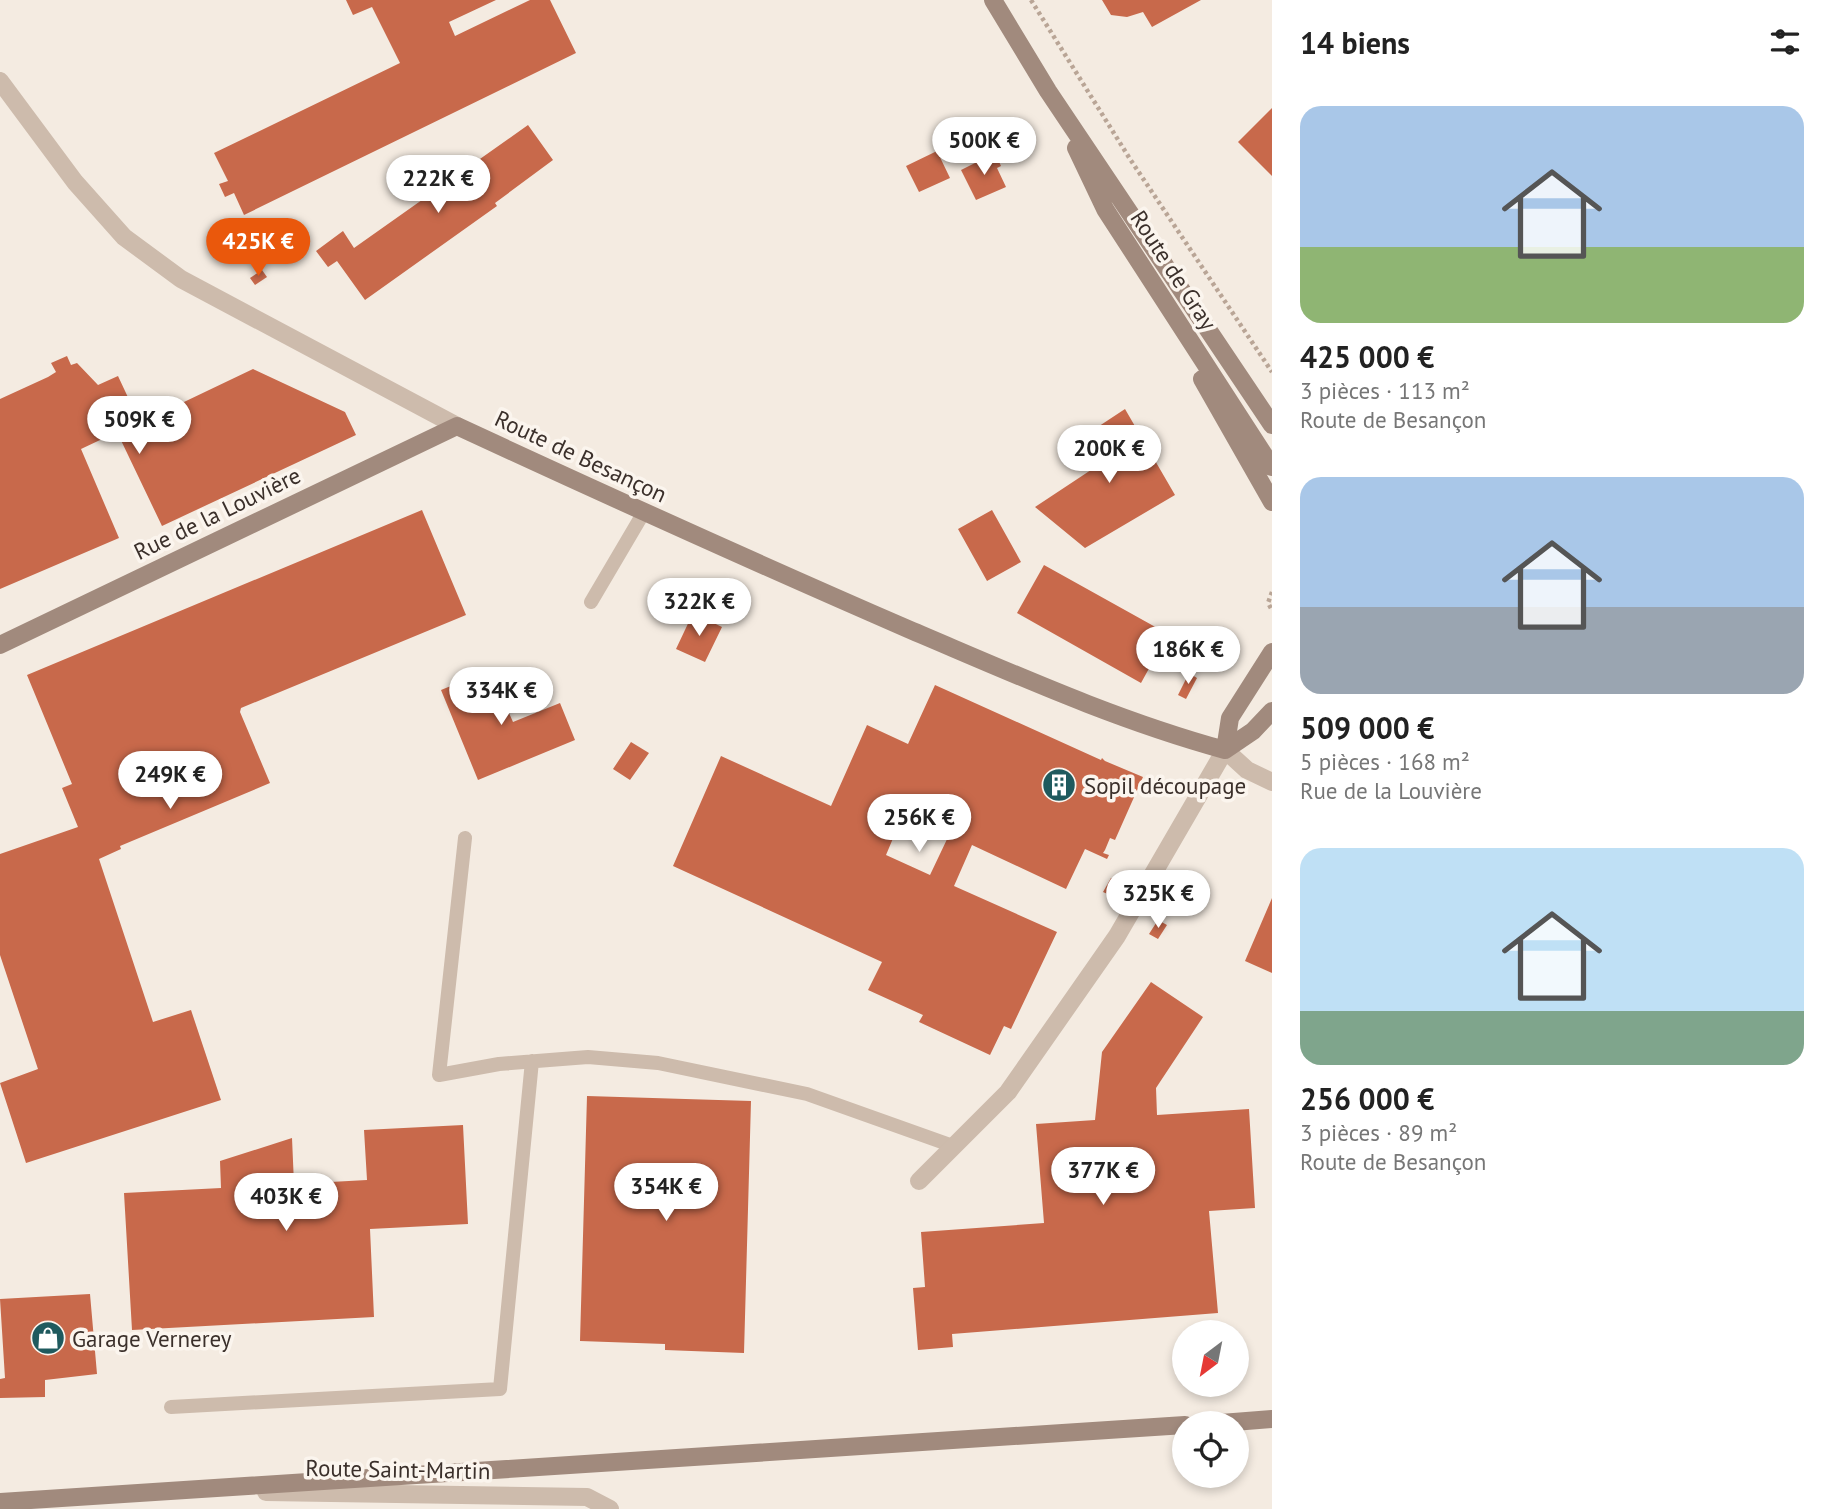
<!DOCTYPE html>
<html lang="fr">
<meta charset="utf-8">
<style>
:root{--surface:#fff;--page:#f6f6f6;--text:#222;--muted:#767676;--accent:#ea580c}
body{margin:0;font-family:"PT Sans",sans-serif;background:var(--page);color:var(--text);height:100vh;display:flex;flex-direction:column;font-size:26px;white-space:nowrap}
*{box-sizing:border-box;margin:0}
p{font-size:23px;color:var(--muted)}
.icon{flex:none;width:38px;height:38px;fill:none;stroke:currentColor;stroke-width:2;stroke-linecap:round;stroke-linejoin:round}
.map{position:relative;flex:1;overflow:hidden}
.side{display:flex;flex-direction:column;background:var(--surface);width:560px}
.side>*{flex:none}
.needle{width:46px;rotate:212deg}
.buttons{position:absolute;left:1172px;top:1320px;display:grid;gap:14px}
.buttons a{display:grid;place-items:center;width:77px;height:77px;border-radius:50%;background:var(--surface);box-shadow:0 4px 10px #0003;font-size:35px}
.price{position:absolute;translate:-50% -60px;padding:0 16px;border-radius:24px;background:#fff;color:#222;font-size:23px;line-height:46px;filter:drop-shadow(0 2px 4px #0008)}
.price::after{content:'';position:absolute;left:50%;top:42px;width:21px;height:16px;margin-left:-10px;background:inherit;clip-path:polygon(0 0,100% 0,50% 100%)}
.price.current{background:var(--accent);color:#fff}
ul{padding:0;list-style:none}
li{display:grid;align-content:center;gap:14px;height:371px;padding:0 28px}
li span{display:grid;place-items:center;height:217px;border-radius:21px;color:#555}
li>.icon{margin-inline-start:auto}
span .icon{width:126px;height:126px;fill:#fffc;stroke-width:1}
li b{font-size:30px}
h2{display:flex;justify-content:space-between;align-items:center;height:84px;padding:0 28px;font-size:30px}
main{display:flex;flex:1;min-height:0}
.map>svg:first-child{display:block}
</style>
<main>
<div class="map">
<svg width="1272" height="1509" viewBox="0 0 1272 1509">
<rect width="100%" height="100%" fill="#f4ebe1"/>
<!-- building -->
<path fill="#c8694b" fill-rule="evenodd" d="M 346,0 L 496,0 L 449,22 L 455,36 L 530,0 L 550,0 L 576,53 L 244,215 L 234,193 L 225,197 L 219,184 L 228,181 L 214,153 L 400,63 L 372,7 L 353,15 Z
M 1102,0 L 1201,0 L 1152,27 L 1143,12 L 1127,17 L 1111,15 Z
M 1272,108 L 1272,176 L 1238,142 Z
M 528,125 L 553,160 L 495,203 L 497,206 L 365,300 L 337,261 L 328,267 L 316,251 L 343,231 L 354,248 Z
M 937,151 L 950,178 L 919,192 L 906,166 Z
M 995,153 L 1001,166 L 997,168 L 1006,187 L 976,200 L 961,170 Z
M 262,270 L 267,277 L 255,285 L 250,278 Z
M 67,356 L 71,365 L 77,363 L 98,385 L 118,376 L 140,423 L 253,369 L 345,412 L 356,435 L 162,526 L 117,432 L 81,449 L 119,538 L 0,589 L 0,399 L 48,377 L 56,372 L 51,363 Z
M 1125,409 L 1175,495 L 1085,548 L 1035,507 L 1097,466 L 1081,438 Z
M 422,510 L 466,615 L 241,708 L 240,712 L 270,783 L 120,846 L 121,849 L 99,859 L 153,1022 L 191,1010 L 221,1100 L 26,1163 L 0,1083 L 38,1069 L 0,955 L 0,854 L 78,827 L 62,788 L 72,784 L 27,675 Z
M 992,510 L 1021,562 L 987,581 L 958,529 Z
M 1044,565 L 1168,634 L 1141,683 L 1017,613 Z
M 693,613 L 722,627 L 705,662 L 676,649 Z
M 490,670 L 513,722 L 560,703 L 575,740 L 478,780 L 441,690 Z
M 1189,673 L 1197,678 L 1186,699 L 1178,695 Z
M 935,685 L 1101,760 L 1102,758 L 1105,761 L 1143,777 L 1115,840 L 1110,838 L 1105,850 L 1103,853 L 1109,855 L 1107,859 L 1085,849 L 1066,889 L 972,845 L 954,886 L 1057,932 L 1011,1029 L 1004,1026 L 990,1055 L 919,1022 L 923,1015 L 868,990 L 882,962 L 673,866 L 721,756 L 831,806 L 867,725 L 908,744 ZM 881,804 L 949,835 L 930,875 L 886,855 L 894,836 L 871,825 Z
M 631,742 L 649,753 L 630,780 L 613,769 Z
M 1111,878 L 1119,883 L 1112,896 L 1103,892 Z
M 1272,898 L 1272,973 L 1245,961 Z
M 1158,920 L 1167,925 L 1158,939 L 1149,934 Z
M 1151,982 L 1203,1017 L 1156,1088 L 1157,1115 L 1249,1109 L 1255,1208 L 1209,1211 L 1218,1313 L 952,1334 L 953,1347 L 918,1350 L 913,1288 L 925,1287 L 921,1232 L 1044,1223 L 1036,1124 L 1095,1120 L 1102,1052 Z
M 587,1096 L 751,1101 L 744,1353 L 665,1350 L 665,1344 L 580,1341 Z
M 463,1125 L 468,1224 L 370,1229 L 374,1317 L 132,1330 L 124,1193 L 221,1188 L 220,1161 L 292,1138 L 294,1184 L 367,1180 L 364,1130 Z
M 90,1294 L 97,1374 L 45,1380 L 45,1397 L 0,1398 L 0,1379 L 5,1378 L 0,1299 Z"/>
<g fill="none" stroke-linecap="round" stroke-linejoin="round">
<!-- path -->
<path stroke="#b9a596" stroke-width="4.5" stroke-dasharray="3.5 3.5" stroke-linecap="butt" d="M 1031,0 L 1130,159 L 1272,372
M 1272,592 L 1268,603 L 1272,610"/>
<!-- lane -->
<path stroke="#cdbbac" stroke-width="14" d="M 591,602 L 644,512
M 465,838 L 439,1075 L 499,1064 L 588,1057 L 658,1063 L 807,1094 L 953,1146
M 171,1407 L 500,1389 L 532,1061"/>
<!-- street -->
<path stroke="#cdbbac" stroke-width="18" d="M 0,81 L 75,182 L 124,237 L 181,279 L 457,426
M 919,1181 L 1008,1092 L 1117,936 L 1225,750 L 1247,770 L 1272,782
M 266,1492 L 587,1497 L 610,1509"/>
<!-- secondary -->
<path stroke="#a18a7d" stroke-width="18" d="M 993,0 L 1048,91 L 1272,425
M 1076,148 L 1105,209 L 1272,467
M 1202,379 L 1272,502
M 0,645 L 457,426 C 606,495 756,563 908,629 C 1012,673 1115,720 1225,750 L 1253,731 L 1272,711
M 1225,750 L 1230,718 L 1272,652
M 1221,1423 L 1272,1419
M 0,1502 L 1185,1425"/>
</g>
<!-- icons -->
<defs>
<g id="building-disc" transform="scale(1.75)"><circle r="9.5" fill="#1f5a5e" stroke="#fbf5ee"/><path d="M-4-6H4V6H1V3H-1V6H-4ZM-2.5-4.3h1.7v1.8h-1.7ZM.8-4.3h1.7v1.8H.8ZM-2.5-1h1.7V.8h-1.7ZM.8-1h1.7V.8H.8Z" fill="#fff"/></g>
<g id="shop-disc" transform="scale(1.75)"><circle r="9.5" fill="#1f5a5e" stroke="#fbf5ee"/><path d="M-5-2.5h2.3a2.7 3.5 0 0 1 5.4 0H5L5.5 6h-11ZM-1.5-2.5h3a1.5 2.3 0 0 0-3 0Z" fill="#fff"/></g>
</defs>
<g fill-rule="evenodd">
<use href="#building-disc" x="1059" y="785"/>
<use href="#shop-disc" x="48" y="1338"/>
</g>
<g text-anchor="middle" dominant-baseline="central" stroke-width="7" stroke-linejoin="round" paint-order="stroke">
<!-- street labels -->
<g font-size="23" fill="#3b302b" stroke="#fbf5ee">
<text transform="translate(1174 270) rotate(57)">Route de Gray</text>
<text transform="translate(581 456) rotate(25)">Route de Besançon</text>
<text transform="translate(217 513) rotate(-26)">Rue de la Louvière</text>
<text transform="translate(398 1469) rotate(1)">Route Saint-Martin</text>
</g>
<!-- poi labels -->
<g font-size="23" fill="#3b302b" stroke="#fbf5ee" text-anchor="start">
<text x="1084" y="785">Sopil découpage</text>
<text x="72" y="1338">Garage Vernerey</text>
</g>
</g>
</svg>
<div class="buttons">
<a><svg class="needle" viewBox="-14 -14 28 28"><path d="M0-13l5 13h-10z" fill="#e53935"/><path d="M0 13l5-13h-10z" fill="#767676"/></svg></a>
<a><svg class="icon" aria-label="locate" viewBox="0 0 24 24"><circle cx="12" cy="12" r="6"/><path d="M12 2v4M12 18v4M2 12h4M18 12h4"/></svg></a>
</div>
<b class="price" style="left:984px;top:177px">500K €</b>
<b class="price" style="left:438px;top:215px">222K €</b>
<b class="price current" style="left:258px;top:278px">425K €</b>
<b class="price" style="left:139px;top:456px">509K €</b>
<b class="price" style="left:1109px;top:485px">200K €</b>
<b class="price" style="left:699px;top:638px">322K €</b>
<b class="price" style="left:1188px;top:686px">186K €</b>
<b class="price" style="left:501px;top:727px">334K €</b>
<b class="price" style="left:170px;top:811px">249K €</b>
<b class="price" style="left:919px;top:854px">256K €</b>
<b class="price" style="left:1158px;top:930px">325K €</b>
<b class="price" style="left:1103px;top:1207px">377K €</b>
<b class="price" style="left:666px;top:1223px">354K €</b>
<b class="price" style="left:286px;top:1233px">403K €</b>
</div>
<section class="side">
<h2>14 biens<svg class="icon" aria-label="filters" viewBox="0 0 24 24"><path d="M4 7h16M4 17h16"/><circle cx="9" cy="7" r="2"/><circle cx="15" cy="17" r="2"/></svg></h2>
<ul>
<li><span style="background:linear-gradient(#a9c7e8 65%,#8fb573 0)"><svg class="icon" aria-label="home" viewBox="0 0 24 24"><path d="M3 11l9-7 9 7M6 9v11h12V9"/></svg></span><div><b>425 000 €</b><p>3 pièces · 113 m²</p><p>Route de Besançon</p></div></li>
<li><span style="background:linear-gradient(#a9c7e8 60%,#9aa5b1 0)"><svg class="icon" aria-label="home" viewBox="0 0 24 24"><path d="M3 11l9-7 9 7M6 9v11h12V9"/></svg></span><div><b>509 000 €</b><p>5 pièces · 168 m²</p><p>Rue de la Louvière</p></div></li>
<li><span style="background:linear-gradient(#bfe0f5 75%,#7fa58c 0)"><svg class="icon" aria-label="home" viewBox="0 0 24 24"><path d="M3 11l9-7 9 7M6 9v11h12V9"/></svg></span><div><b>256 000 €</b><p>3 pièces · 89 m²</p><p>Route de Besançon</p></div></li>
</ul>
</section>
</main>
